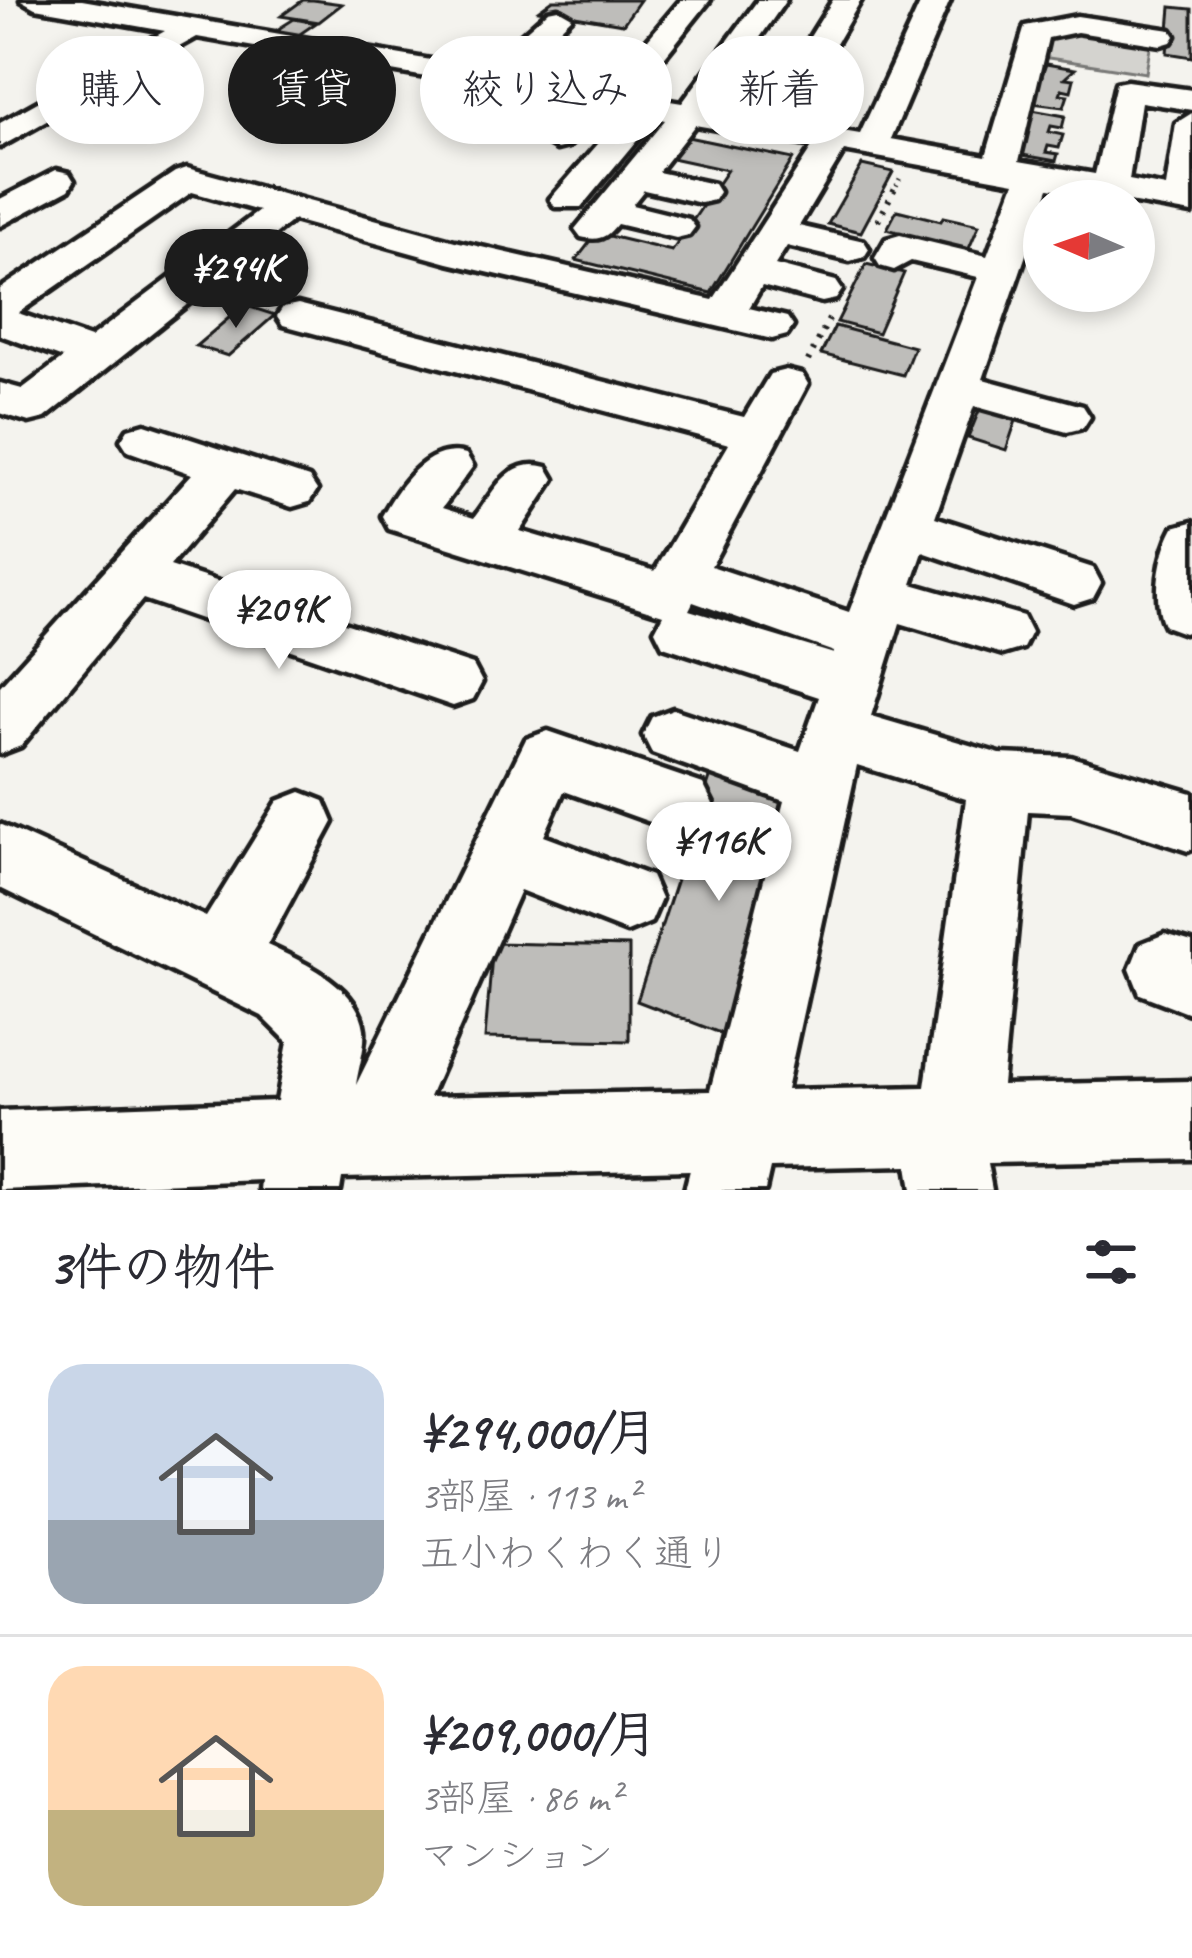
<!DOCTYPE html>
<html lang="ja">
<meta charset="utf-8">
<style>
:root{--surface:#fff;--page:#f2f2f3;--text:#2b2b33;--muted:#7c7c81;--line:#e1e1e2;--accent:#1c1c1c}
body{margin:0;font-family:Caveat,"Klee One",sans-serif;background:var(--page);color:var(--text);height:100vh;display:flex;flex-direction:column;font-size:45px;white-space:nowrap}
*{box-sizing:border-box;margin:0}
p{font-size:39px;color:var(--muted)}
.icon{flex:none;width:66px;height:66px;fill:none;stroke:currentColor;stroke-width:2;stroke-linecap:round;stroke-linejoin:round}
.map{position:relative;height:1190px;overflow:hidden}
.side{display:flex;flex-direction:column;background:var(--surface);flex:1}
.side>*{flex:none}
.banner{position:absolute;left:36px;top:36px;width:1122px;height:108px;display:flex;gap:24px}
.needle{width:78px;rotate:272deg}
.tools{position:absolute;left:1023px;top:180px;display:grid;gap:24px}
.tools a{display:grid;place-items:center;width:132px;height:132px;border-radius:50%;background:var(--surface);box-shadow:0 6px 18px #0003;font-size:60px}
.price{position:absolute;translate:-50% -102px;padding:0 27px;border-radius:42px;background:#fff;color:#222;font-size:39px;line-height:78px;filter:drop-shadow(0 3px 6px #0008)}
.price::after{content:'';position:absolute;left:50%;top:72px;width:36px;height:27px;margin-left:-18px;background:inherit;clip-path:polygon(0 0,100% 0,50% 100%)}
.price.on{background:var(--accent);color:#fff}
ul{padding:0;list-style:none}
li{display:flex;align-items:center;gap:36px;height:300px;padding:0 48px}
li+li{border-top:3px solid var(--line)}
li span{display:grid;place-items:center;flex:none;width:336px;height:240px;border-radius:36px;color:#555}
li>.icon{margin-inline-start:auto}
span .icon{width:144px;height:144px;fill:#fffc;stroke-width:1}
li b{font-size:51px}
h2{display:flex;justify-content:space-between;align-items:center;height:144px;padding:0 48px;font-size:51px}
.tag{padding:0 42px;border-radius:54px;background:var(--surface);box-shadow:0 6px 18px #0003;font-size:42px;line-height:108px}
.tag.on{background:var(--accent);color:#fff}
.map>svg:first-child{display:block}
</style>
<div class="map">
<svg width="1192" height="1190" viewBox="0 0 1192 1190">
<rect width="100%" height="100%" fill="#f4f3ee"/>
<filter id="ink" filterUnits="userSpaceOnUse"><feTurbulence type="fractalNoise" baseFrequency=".00833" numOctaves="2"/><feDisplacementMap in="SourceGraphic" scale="24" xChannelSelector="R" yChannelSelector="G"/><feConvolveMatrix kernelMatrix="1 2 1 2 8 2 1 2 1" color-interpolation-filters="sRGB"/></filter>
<g filter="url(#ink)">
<!-- green -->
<path fill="#d4d3cf" stroke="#787876" stroke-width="3" d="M 1079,28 L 1151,41 L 1146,73 L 1042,57 L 1045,40 Z"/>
<!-- building -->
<path fill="#bebdba" stroke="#1c1c1c" stroke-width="3" d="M 303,0 L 313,0 L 342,4 L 319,22 L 281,16 Z
M 640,0 L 623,24 L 539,10 L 553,0 Z
M 1171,7 L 1192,9 L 1192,57 L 1167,53 Z
M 294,19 L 316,23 L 297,36 L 275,31 Z
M 1046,64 L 1075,69 L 1065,78 L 1074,79 L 1071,91 L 1062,89 L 1060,94 L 1068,95 L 1064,107 L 1032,103 Z
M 1032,110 L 1065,116 L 1062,128 L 1051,126 L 1049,132 L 1063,135 L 1059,148 L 1048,146 L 1046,152 L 1058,154 L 1056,161 L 1017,154 Z
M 683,136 L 793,159 L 711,293 L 576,260 L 597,233 L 672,251 L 727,170 L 667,157 Z
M 862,165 L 893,172 L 861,232 L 828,224 Z
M 897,210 L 941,221 L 943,217 L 979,225 L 967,253 L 896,236 L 898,232 L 887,229 Z
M 866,264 L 904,273 L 878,333 L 837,322 Z
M 244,305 L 275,315 L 228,356 L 196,346 Z
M 835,326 L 914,347 L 903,375 L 821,354 Z
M 983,401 L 1019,412 L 1006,450 L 968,438 Z
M 713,769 L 797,796 L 733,1038 L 637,1001 Z
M 493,943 L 629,946 L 629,1041 L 485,1038 Z"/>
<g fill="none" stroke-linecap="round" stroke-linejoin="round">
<!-- minor casing -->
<g stroke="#1c1c1c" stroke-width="9">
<path id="minor" d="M 21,0 L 82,0 L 483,69 L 548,11 L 558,9 L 572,17 L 513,74 L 605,90 L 681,0 L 710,0 L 634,95 L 682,103 L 758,0 L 786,0 L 711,108 L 760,117 L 833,0 L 861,0 L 790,122 L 860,134 L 922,0 L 950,0 L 891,139 L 986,156 L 1025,26 L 1077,16 L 1171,30 L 1175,36 L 1171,42 L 1161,45 L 1077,32 L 1048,38 L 1019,161 L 1095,174 L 1116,83 L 1127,81 L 1192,90 L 1192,110 L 1141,102 L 1129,180 L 1166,187 L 1176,123 L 1192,113 L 1192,213 L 1049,188 L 983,379 L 1083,406 L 1090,417 L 1083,428 L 1067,432 L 974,406 L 935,517 L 1093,568 L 1101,583 L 1093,598 L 1074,604 L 923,552 L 912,584 L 1023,616 L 1031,632 L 1023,648 L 1003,654 L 900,623 L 871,716 L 1000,754 L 1071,757 L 1192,793 L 1192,849 L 1188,851 L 1071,813 L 1028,811 L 1002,1085 L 1192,1081 L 1192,1159 L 987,1163 L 992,1190 L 912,1190 L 908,1165 L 770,1168 L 765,1190 L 685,1190 L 690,1170 L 342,1178 L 340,1190 L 260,1190 L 261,1180 L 0,1190 L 0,1111 L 277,1101 L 288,1042 L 262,1016 L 0,888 L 0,824 L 206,917 L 278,801 L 301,792 L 324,801 L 333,822 L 267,945 C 301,961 358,985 364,1029 C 366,1046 358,1069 356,1085 L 526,739 L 548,731 L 703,784 L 713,804 L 703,824 L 681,833 L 564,791 L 544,836 L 651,876 L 661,899 L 651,922 L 627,932 L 520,890 L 429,1097 L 710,1091 L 784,801 L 652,753 L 643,735 L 652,717 L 673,709 L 800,751 L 819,697 L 663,646 L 655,630 L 663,615 L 389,529 L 382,516 C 399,485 428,443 466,454 L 473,466 L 442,508 L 474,518 C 495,490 509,456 547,467 L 554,479 L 520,531 L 655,571 L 729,444 L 283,325 L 277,316 L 283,307 L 298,304 L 744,417 L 770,374 L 786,370 L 802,374 L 808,384 L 711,566 L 849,612 L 978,277 L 911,261 L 894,270 L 880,266 L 875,258 L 886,239 L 900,235 L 987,256 L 1015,182 L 844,151 L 799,226 L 864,241 L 869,249 L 864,257 L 850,261 L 787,246 L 775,265 L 836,281 L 842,290 L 836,299 L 822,302 L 762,286 L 749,308 L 787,317 L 793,326 L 787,335 L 772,339 L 448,263 L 293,220 L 45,418 L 29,422 L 0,413 L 0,383 L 22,389 L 63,358 L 0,335 L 0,289 L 175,172 L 187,168 L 455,241 L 713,300 L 813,146 L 695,125 L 658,172 L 714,184 L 719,192 L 714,200 L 701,203 L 644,190 L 632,205 L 689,219 L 695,227 L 689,235 L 676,238 L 617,224 C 606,238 599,241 581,237 L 575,229 L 665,120 L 655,118 L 581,207 L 555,207 L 550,199 L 625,113 L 604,109 L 569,146 L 557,149 L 540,139 L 574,103 L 197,37 L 0,147 L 0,123 L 165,31 L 35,8 ZM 192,192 L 259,211 L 90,338 L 18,313 ZM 693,602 L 834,652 L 834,654 L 689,610 ZM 857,765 L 966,799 L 925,1087 L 786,1090 Z
M 56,170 L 69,173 L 74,181 L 69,189 L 0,226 L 0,199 Z
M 145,424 L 309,478 L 317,490 L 309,502 L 292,507 L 235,489 L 170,566 L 473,665 L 482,682 L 473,699 L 453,706 L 143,599 L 21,746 L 0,754 L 0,686 L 192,474 L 128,451 L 121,440 L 128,429 Z
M 1192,522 L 1192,630 L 1184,633 L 1165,626 C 1151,601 1160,552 1174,527 Z
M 1165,934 L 1192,942 L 1192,1014 L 1140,994 L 1130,969 L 1140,944 Z"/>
</g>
<!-- path-far1 -->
<path stroke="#1c1c1c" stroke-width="4.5" stroke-dasharray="1.5 4.5" stroke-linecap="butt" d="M 894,191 L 901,176"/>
<!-- path -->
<path stroke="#1c1c1c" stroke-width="6" stroke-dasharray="3 8" stroke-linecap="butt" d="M 878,221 L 895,188
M 808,361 L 831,315"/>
<!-- minor -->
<use href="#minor" fill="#fdfcf7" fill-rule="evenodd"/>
</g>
</g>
</svg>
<div class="tools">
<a><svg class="needle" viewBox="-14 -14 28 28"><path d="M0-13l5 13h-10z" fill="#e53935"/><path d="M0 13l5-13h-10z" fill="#7c7c81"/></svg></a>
</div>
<b class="price on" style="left:236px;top:331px">¥294K</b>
<b class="price" style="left:279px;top:672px">¥209K</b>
<b class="price" style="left:719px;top:904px">¥116K</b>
<div class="banner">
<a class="tag">購入</a>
<a class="tag on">賃貸</a>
<a class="tag">絞り込み</a>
<a class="tag">新着</a>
</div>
</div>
<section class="side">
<h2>3件の物件<svg class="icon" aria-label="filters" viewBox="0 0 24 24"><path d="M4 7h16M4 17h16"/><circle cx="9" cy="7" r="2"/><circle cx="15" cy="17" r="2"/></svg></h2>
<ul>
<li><span style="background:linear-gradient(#c9d6e8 65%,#9aa5b1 0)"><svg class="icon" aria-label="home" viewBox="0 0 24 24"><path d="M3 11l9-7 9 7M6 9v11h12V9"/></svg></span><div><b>¥294,000/月</b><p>3部屋 · 113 m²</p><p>五小わくわく通り</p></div></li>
<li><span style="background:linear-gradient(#ffd9b3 60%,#c2b280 0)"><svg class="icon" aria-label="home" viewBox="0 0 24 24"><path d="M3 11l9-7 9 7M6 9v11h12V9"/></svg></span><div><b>¥209,000/月</b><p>3部屋 · 86 m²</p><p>マンション</p></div></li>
</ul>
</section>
